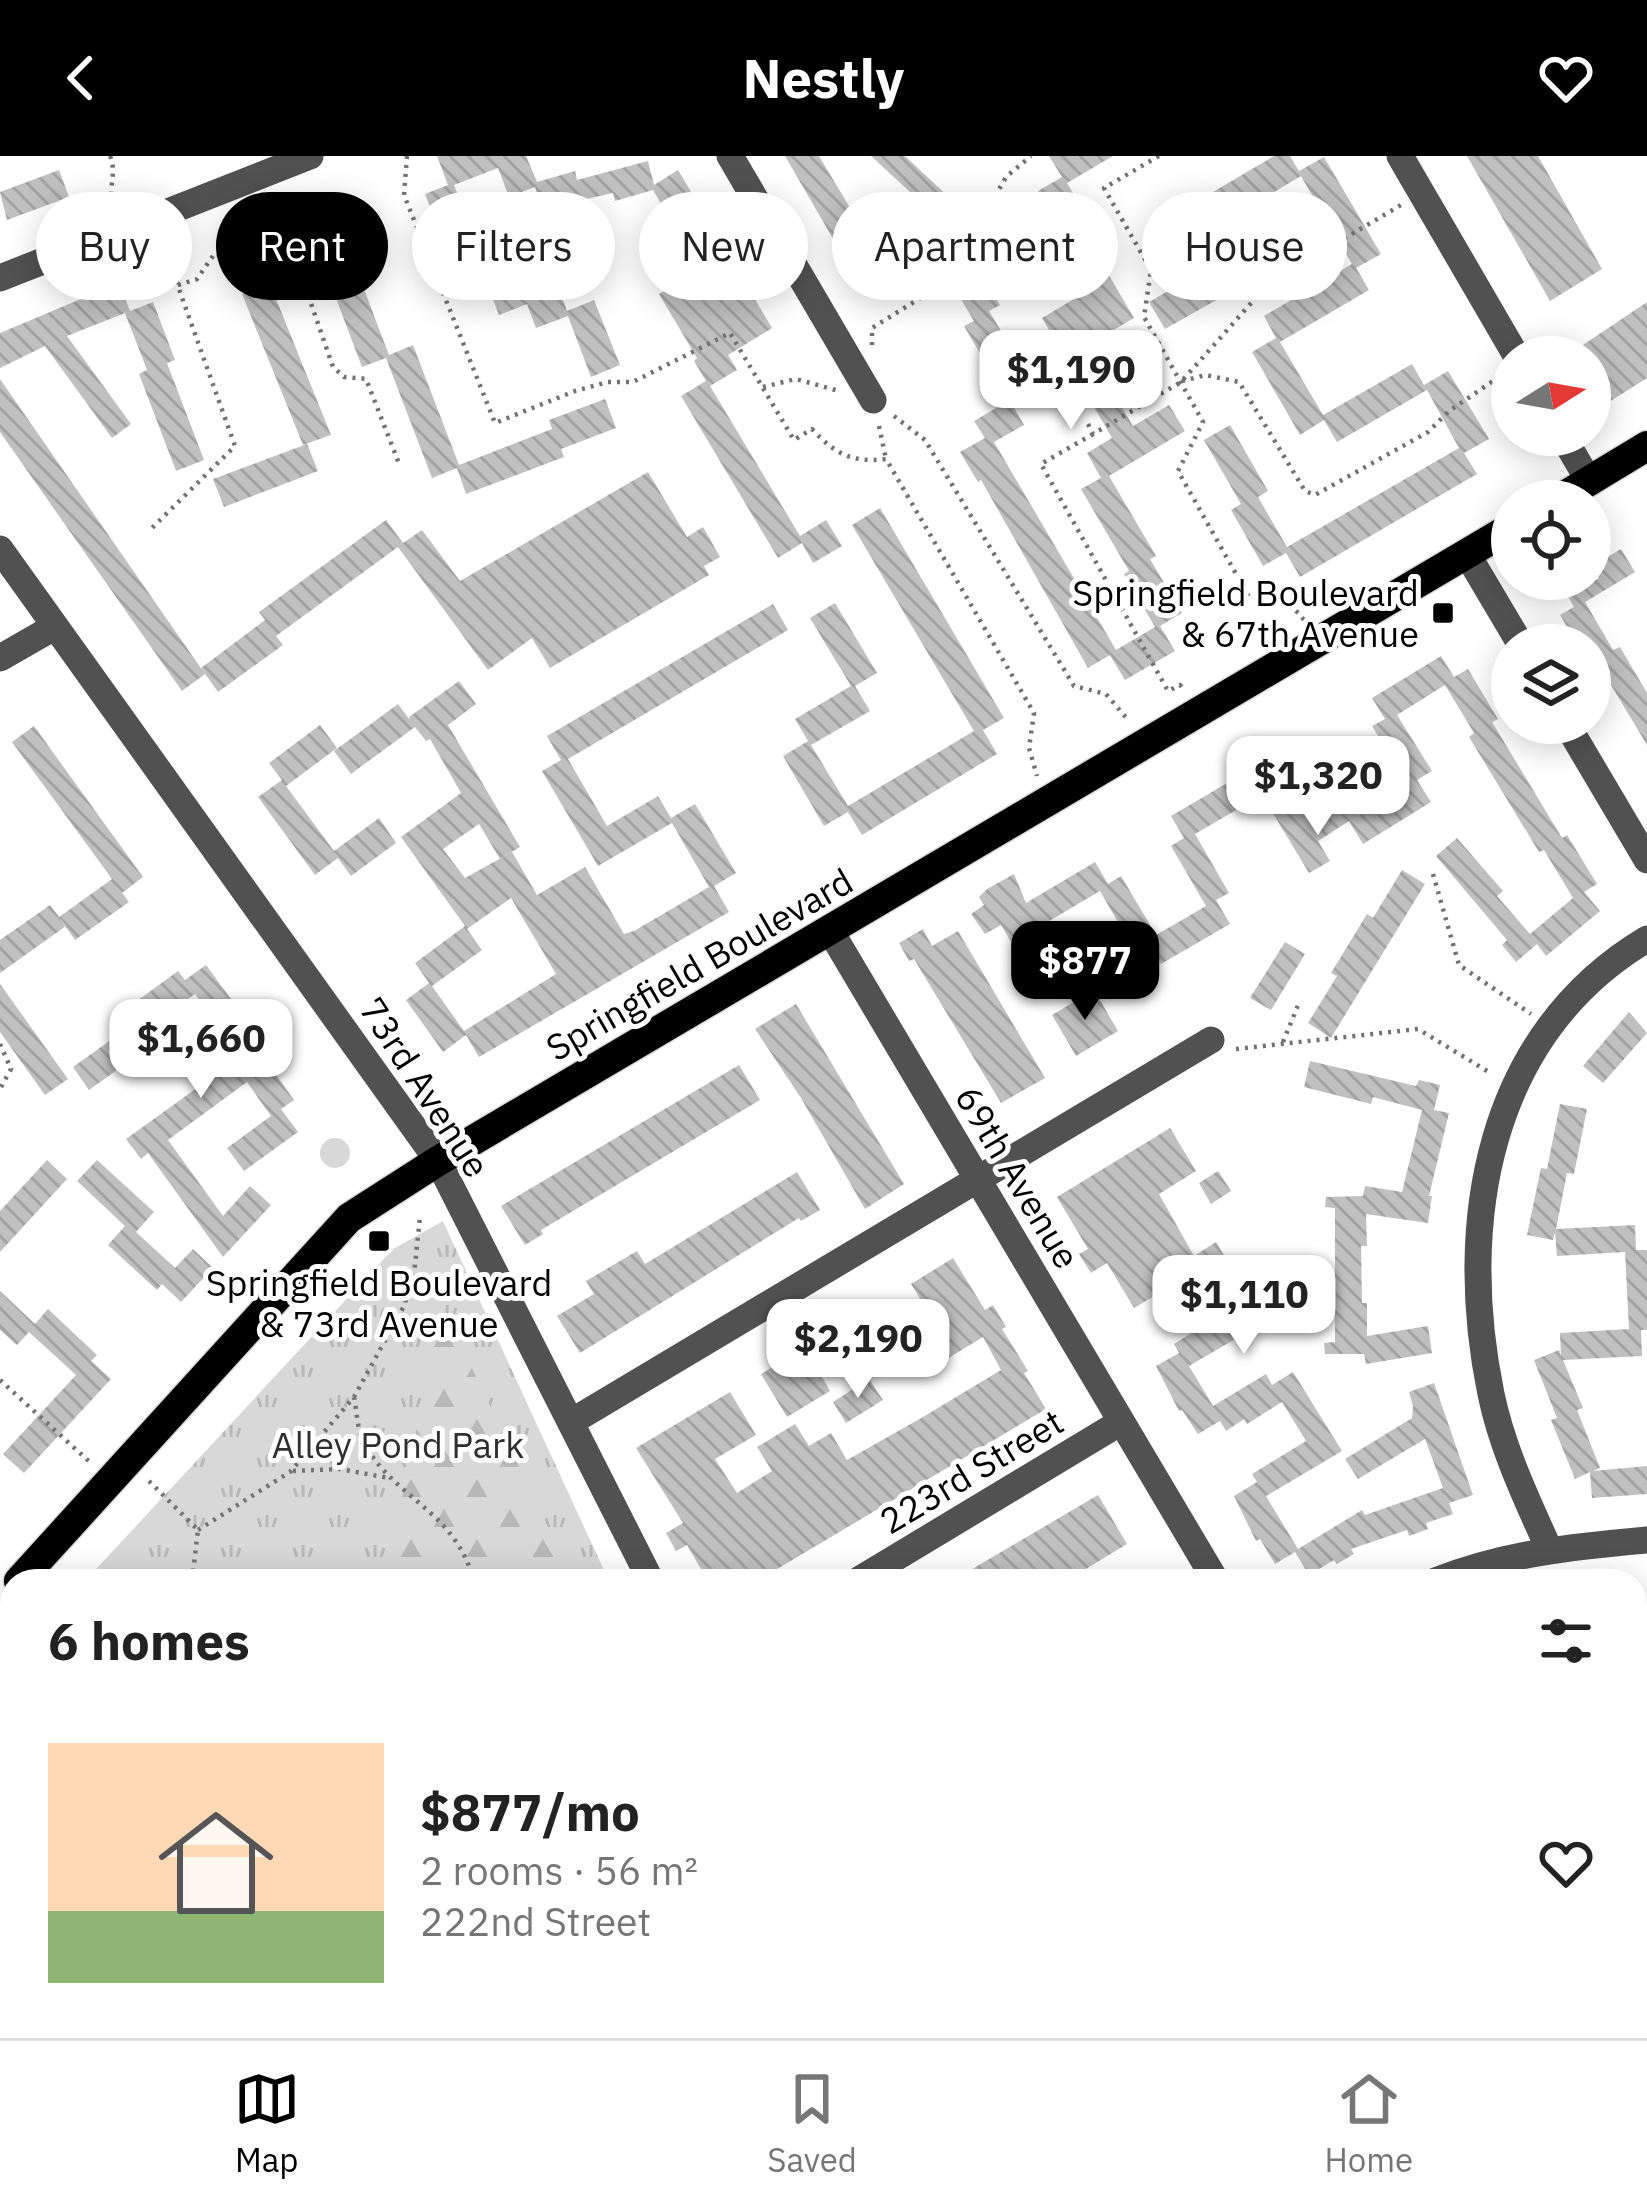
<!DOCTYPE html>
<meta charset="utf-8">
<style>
:root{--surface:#fff;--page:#f6f6f6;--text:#222;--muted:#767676;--line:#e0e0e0;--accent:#000}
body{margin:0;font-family:"IBM Plex Sans",sans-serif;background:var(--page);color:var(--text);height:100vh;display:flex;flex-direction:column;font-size:45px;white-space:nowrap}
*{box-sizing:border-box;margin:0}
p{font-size:39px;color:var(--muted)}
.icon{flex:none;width:66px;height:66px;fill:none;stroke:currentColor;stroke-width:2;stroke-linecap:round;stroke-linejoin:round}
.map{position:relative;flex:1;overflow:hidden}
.side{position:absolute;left:0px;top:1413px;width:1647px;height:471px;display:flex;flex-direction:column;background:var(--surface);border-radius:36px 36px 0 0;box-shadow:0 6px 30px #0003}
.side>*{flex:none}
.guide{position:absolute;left:36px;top:36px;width:1575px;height:108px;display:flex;gap:24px}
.needle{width:78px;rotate:79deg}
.tools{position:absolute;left:1491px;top:180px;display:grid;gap:24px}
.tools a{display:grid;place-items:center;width:120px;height:120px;border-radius:50%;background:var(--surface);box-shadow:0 6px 30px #0003;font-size:60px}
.price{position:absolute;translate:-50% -102px;padding:0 27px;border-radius:24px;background:#fff;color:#222;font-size:39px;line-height:78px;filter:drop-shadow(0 3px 6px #0008)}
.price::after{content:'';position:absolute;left:50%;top:72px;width:36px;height:27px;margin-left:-18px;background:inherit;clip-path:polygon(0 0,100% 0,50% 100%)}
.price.on{background:var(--accent);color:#fff}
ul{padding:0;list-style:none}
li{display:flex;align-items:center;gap:36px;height:300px;padding:0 48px}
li+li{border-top:3px solid var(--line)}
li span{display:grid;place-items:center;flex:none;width:336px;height:240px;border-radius:0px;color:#555}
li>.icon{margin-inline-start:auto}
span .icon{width:144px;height:144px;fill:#fffc;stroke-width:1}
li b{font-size:51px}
h2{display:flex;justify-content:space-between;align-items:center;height:144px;padding:0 48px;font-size:51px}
.chip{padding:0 42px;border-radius:54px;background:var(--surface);box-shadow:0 6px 30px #0003;font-size:42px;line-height:108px}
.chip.on{background:var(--accent);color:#fff}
header{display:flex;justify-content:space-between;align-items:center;height:156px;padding:0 48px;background:var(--accent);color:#fff;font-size:54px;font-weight:700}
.menu{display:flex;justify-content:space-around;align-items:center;height:168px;border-top:3px solid var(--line);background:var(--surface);font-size:33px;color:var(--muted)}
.menu a{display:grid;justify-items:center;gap:6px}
.menu .on{color:var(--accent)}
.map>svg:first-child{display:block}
</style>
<header><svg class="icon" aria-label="back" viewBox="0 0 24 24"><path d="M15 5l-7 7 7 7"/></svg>Nestly<svg class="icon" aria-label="heart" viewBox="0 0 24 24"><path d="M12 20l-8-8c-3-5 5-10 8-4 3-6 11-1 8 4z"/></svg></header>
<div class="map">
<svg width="1647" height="1882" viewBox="0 0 1647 1882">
<defs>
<pattern id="grass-tufts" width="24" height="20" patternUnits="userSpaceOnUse" patternTransform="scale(3)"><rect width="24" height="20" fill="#d8d8d8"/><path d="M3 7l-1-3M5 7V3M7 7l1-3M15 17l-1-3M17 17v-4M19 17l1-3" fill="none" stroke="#b8b8b8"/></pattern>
<pattern id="forest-firs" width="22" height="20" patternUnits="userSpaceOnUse" patternTransform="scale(3)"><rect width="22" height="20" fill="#d8d8d8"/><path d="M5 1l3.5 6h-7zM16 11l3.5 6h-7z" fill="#b8b8b8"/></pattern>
<pattern id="building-back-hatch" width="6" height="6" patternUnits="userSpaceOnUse" patternTransform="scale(3)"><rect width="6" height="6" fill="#c0c0c0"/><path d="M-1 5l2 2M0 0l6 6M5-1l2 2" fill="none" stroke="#a3a3a3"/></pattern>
</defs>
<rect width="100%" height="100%" fill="#fff"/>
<!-- grass -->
<path fill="url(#grass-tufts)" d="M 443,1065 L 609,1425 L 85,1425 L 393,1093 Z
M 12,1503 L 12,1872 L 815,1872 L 819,1882 L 0,1882 L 0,1516 Z"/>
<!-- forest -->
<path fill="url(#forest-firs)" d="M 425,1113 L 573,1425 L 392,1425 L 390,1400 L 421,1253 Z
M 682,1872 L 786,1872 L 791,1882 L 686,1882 Z"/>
<!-- garden -->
<path fill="#d8d8d8" d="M320 997a15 15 0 1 1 30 0a15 15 0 1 1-30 0Z
M 31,1872 L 162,1872 L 167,1882 L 26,1882 Z
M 372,1872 L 503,1872 L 511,1882 L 367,1882 Z"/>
<!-- building -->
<path fill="url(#building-back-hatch)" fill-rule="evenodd" d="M 437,0 L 526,0 L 537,26 L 575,15 L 577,24 L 648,5 L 654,29 L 678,14 L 772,172 L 728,199 L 737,214 L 710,230 L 800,380 L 826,364 L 842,390 L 813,407 L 802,387 L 778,402 L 681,240 L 706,225 L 694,205 L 697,202 L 659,138 L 700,113 L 653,34 L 615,45 L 613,37 L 542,53 L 535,31 L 509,41 L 498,12 L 454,29 L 479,92 L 503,83 L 526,143 L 558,131 L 567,155 L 594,144 L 620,209 L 591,221 L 568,160 L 536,172 L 527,148 L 499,159 L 474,95 L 451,104 L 425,38 L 448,29 Z
M 785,0 L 819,0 L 883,107 L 857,124 Z
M 871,0 L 905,0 L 953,45 L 937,61 Z
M 1049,0 L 1113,0 L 1067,27 L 1096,76 L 1087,82 L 1134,162 L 1086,190 L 1133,270 L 1169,249 L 1185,275 L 1109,320 L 1156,400 L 1150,403 L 1182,457 L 1160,470 L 1175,495 L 1125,524 L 1110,499 L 1088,512 L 981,324 L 978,326 L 960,296 L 985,282 L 974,265 L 1008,245 L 964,170 L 974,165 L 935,100 L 962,84 L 1000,149 L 989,155 L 1037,235 L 1013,250 L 1024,269 L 994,286 L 1116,494 L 1155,471 L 1124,418 L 1129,415 L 1081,333 L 1101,322 L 1087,297 L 1112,282 L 1042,162 L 1084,137 L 1060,95 L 1070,90 L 1038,35 L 1062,21 Z
M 1274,0 L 1290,0 L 1299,15 L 1324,1 L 1381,98 L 1356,112 L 1369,134 L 1280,186 L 1323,259 L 1412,208 L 1424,229 L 1448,215 L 1489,283 L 1464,297 L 1477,318 L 1300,421 L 1286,397 L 1263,410 L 1231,354 L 1241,348 L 1204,284 L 1230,269 L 1268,335 L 1258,341 L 1287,391 L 1459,292 L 1427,234 L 1337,286 L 1324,264 L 1300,279 L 1252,196 L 1276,182 L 1264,160 L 1352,108 L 1301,20 L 1217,70 L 1234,99 L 1212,112 L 1227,138 L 1165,173 L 1149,146 L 1206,113 L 1189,83 L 1210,71 L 1196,46 Z
M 1467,0 L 1538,0 L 1602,113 L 1550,145 Z
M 59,14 L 69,41 L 7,64 L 0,36 Z
M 308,53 L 318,79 L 340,70 L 389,199 L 413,189 L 459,309 L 552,273 L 549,264 L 605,243 L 616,272 L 561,293 L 564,301 L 466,338 L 457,312 L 432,322 L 386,202 L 362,211 L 314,84 L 256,106 L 245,77 Z
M 119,127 L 130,155 L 67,180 L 131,268 L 112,282 L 45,190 L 0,212 L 0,177 Z
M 270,128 L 331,279 L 303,289 L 242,138 Z
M 153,146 L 175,204 L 167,207 L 204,304 L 176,315 L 139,218 L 147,214 L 125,157 Z
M 1647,146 L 1647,222 L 1590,258 L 1590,201 L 1565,201 Z
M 0,223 L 205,518 L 182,535 L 0,276 Z
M 307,288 L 318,315 L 224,351 L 213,323 Z
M 648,316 L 687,381 L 703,371 L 720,401 L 704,410 L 709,419 L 550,512 L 532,482 L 488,514 L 398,391 L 276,480 L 283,489 L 218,536 L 201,512 L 265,464 L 259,456 L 386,364 L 403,387 L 422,374 L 460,425 Z
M 880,352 L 1004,562 L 983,574 L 997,598 L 862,679 L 848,656 L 824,670 L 783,600 L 808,585 L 795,563 L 851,530 L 810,462 L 835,447 L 877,517 L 855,530 L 870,555 L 811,589 L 848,650 L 974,575 L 852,369 Z
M 1621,393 L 1635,416 L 1585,446 L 1613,494 L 1620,491 L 1647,537 L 1647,589 L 1596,504 L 1590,508 L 1590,489 L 1578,489 L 1560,459 L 1574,451 L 1558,423 L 1599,423 L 1592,410 Z
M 773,448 L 788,474 L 568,603 L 607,670 L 658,640 L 671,662 L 695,648 L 736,717 L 714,730 L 729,756 L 479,901 L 466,879 L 443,896 L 406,844 L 429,827 L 415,807 L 465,770 L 401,681 L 461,637 L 430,583 L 426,585 L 415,571 L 351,618 L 334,595 L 398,548 L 410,564 L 409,561 L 459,525 L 476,548 L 448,569 L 520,691 L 500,703 L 479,668 L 443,693 L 465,722 L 512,696 L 537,739 L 585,711 L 624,778 L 634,775 L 709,731 L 672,667 L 598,710 L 542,615 L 561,604 L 547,580 ZM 511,742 L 556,818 L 464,875 L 432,830 L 482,794 L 467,773 Z
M 1441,500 L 1454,521 L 1468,513 L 1498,563 L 1492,566 L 1562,682 L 1567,679 L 1597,728 L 1584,736 L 1600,755 L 1546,800 L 1537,788 L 1516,806 L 1502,789 L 1507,784 L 1436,700 L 1457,682 L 1503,735 L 1497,740 L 1530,778 L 1573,742 L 1544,694 L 1539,696 L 1469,581 L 1474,577 L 1445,529 L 1397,559 L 1432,615 L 1417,624 L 1431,646 L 1363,688 L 1349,665 L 1318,685 L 1330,705 L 1309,717 L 1262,639 L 1195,678 L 1229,737 L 1216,744 L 1230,768 L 1161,808 L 1148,786 L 1134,794 L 1100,735 L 1039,771 L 1063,788 L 1069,798 L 1036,818 L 1029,805 L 1024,808 L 1001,769 L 985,778 L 971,758 L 984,749 L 979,741 L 987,733 L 1014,718 L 1026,747 L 1095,706 L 1108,728 L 1121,720 L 1156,779 L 1206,750 L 1171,690 L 1184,682 L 1171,660 L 1297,586 L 1310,607 L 1323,600 L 1359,659 L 1408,630 L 1372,570 L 1385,563 L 1372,542 Z
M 320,569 L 337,592 L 286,630 L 334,695 L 379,662 L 396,687 L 351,720 L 338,702 L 315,719 L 258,641 L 282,624 L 269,607 Z
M 34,570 L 143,721 L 122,737 L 129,746 L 75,784 L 59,761 L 112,723 L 12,586 Z
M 1402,714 L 1425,728 L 1331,882 L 1308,867 L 1337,820 L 1331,817 L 1367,758 L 1373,762 Z
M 50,749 L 66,770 L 0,817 L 0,784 Z
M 923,773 L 932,790 L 958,775 L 1045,922 L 1001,947 L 914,803 L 909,805 L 899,787 Z
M 1285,786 L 1305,798 L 1271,854 L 1250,842 Z
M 206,809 L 245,862 L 239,866 L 294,944 L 281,953 L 298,976 L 244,1015 L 227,992 L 271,960 L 247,926 L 168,984 L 223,1060 L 250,1030 L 271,1049 L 223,1101 L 148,997 L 141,1003 L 126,983 L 240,901 L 195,838 L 142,875 L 138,869 L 152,889 L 89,934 L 73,911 L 136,866 L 126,853 L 178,815 L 185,824 Z
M 0,828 L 68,923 L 45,939 L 0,876 Z
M 1094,834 L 1118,875 L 1076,900 L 1052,859 Z
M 796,848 L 904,1028 L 865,1053 L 801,942 L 755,873 Z
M 1629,856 L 1647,877 L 1603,927 L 1583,910 Z
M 1310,905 L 1416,930 L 1419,924 L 1440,929 L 1434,954 L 1449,957 L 1429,1040 L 1432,1040 L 1428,1067 L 1366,1058 L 1367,1090 L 1361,1090 L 1362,1147 L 1367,1147 L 1367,1180 L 1428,1170 L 1432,1197 L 1366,1208 L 1364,1198 L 1325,1198 L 1324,1187 L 1335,1186 L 1335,1052 L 1325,1051 L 1326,1041 L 1363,1040 L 1365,1030 L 1402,1036 L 1422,954 L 1373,941 L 1371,948 L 1304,931 Z
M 739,909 L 760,944 L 541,1074 L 543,1078 L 525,1089 L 501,1050 Z
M 1560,948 L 1587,953 L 1574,1018 L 1567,1017 L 1556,1073 L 1635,1069 L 1636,1094 L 1647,1094 L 1647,1174 L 1641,1174 L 1642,1200 L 1563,1204 L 1583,1252 L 1577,1254 L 1600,1312 L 1593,1315 L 1647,1310 L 1647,1338 L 1592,1342 L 1590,1316 L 1575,1323 L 1551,1264 L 1557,1262 L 1534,1204 L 1559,1194 L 1561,1200 L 1560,1177 L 1629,1173 L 1625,1096 L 1557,1100 L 1555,1076 L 1553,1084 L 1527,1079 L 1541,1012 L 1547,1013 Z
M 1170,972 L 1196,1015 L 1159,1038 L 1194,1100 L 1216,1086 L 1258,1155 L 1235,1168 L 1242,1179 L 1189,1210 L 1213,1250 L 1266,1218 L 1272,1229 L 1293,1216 L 1342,1295 L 1266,1340 L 1298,1393 L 1362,1354 L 1365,1359 L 1443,1332 L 1425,1283 L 1358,1323 L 1345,1303 L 1412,1262 L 1413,1250 L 1409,1236 L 1434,1227 L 1473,1339 L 1449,1347 L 1453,1358 L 1426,1367 L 1428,1373 L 1409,1380 L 1407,1374 L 1351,1393 L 1354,1398 L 1337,1408 L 1334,1404 L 1309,1419 L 1295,1396 L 1275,1408 L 1260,1383 L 1256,1385 L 1234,1340 L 1257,1326 L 1252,1318 L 1306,1285 L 1282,1246 L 1247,1268 L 1244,1263 L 1226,1275 L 1220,1265 L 1198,1278 L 1182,1254 L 1179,1255 L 1156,1210 L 1179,1197 L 1174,1188 L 1222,1158 L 1199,1120 L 1162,1142 L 1159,1137 L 1134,1152 L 1107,1107 L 1091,1117 L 1079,1098 L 1088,1093 L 1057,1041 Z
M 47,1004 L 67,1023 L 0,1096 L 0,1055 Z
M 97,1004 L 154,1056 L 136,1076 L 175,1112 L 193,1093 L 213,1112 L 181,1146 L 162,1128 L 157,1134 L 108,1089 L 125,1070 L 77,1025 Z
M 1218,1015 L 1231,1035 L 1211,1048 L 1199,1027 Z
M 797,1016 L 820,1054 L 801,1065 L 799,1062 L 580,1197 L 557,1160 L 594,1138 L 586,1125 L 637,1095 L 645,1108 Z
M 953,1102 L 985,1154 L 993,1149 L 1006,1171 L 1002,1173 L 1028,1215 L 1024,1217 L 1046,1253 L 757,1425 L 708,1425 L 687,1389 L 676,1395 L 666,1377 L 683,1367 L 636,1292 L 730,1236 L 756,1279 L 715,1303 L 737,1337 L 772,1315 L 757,1291 L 795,1268 L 809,1290 L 831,1277 L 847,1304 L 923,1261 L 1001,1214 L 983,1181 L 919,1220 L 907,1201 L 943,1180 L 911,1128 Z
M 0,1135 L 35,1168 L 48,1153 L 97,1199 L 91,1205 L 111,1223 L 24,1317 L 3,1298 L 76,1219 L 29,1176 L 17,1189 L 0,1174 Z
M 879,1148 L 904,1190 L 862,1215 L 837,1173 Z
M 805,1191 L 830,1235 L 787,1261 L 761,1218 Z
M 869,1223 L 883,1244 L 846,1267 L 833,1246 Z
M 1098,1339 L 1127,1388 L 1066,1425 L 952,1425 Z"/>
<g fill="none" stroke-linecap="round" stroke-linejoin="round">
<!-- major casing -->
<g stroke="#dbdbdb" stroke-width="33">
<path id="major" d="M 1556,345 L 1647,290
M 19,1425 L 349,1062 L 438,1005 L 1512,371"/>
</g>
<!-- path -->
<path stroke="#737373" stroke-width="4.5" stroke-dasharray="3 6" stroke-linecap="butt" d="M 110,0 C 118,19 106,34 114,52
M 407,0 L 404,39 L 495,267 L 575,235 L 608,226 L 633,226 L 730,177 L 794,284 L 812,273 C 835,298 852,307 886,303 L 1034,557 L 1029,592 L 1037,620
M 1159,0 L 1104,32 L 1151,114 L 1144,161 L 1203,266 L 1178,315 L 1249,441 C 1272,440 1290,445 1304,464
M 136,93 C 146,110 156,118 175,122 L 235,290 L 152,372
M 178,129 L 197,123 L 215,97 L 250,116 L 298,110 L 333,211 L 344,221 L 366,223 L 400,310
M 872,189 L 872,172 L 938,131 L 932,95 L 985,58 L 1006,21 L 1031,0
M 1182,225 L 1206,219 L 1239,226 L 1305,335 L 1315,339 L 1428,276 L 1449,255 L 1502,219
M 763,231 L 796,223 L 839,235
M 894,260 L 925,284 L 1074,530 L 1106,538 L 1129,565
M 1088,268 L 1093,278 L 1181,226 L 1269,127 L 1401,49
M 879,270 L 886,303
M 1093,278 L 1041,308 L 1168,535 L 1180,529 L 1185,535
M 1433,718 L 1459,809 L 1531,858
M 1283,886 L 1299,847
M 0,888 L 11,913 L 0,933
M 1236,893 L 1418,873 L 1492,918
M 0,1224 L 93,1309
M 354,1241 C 357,1255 357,1274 364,1287 C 395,1344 454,1353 474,1425
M 293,1315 L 340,1313 L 389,1322
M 149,1325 L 198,1374 L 192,1425
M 198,1374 L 290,1316 L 354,1241 L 404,1150 L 415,1109 L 420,1061
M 0,1648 L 12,1639
M 623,1872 L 628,1882"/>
<!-- minor -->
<path stroke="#515151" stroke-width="27" d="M 730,0 L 873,244
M 1400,0 L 1517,201
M 0,122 L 310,0
M 1562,279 L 1589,325
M 0,393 L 438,1005 L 651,1425
M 1467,398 L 1521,489
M 0,502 L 54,471
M 1566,567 L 1647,704
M 831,776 L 1216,1425
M 571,1266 L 1211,884
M 1549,1393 C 1527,1344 1502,1292 1491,1238 C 1456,1068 1486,879 1647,783
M 857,1425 L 1121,1266
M 1435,1425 C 1508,1397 1570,1391 1647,1384
M 866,1872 L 870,1882
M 1484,1872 L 1490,1882
M 1190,1882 L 1207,1872"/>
<!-- major -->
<use href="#major" stroke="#000" stroke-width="30"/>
</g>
<!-- markers -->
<g fill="#000" stroke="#fff" stroke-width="4.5">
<rect x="1431" y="445" width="24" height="24" rx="6"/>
<rect x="367" y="1073" width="24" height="24" rx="6"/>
</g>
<g text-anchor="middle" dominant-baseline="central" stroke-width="10" stroke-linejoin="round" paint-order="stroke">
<!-- poi labels -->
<g font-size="36" fill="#000" stroke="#fff" text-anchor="end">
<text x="1419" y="436">Springfield Boulevard<tspan x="1419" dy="41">&amp; 67th Avenue</tspan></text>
<text x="379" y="1126" text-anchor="middle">Springfield Boulevard<tspan x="379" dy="41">&amp; 73rd Avenue</tspan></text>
</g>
<!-- street labels -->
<g font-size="36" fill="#000" stroke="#fff">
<text transform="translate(699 808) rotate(-30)">Springfield Boulevard</text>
<text transform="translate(425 931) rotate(57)">73rd Avenue</text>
<text transform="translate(1018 1021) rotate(59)">69th Avenue</text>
<text transform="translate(971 1315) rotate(-31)">223rd Street</text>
</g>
<!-- park labels -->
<g font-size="36" fill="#2f2f2f" stroke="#fff">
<text x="398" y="1288">Alley Pond Park</text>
</g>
</g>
</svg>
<div class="tools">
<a><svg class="needle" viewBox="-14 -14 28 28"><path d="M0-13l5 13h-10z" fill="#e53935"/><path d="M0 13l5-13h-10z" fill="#767676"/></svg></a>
<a><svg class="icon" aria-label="locate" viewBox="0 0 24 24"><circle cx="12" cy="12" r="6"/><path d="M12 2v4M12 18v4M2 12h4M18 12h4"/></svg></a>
<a><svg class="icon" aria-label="layers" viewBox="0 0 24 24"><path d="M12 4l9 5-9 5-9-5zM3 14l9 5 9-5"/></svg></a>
</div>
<b class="price" style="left:1071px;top:276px">$1,190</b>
<b class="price" style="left:1318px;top:682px">$1,320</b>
<b class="price on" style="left:1085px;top:867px">$877</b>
<b class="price" style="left:201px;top:945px">$1,660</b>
<b class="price" style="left:1244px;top:1201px">$1,110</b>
<b class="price" style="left:858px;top:1245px">$2,190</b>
<div class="guide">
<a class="chip">Buy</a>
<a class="chip on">Rent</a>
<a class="chip">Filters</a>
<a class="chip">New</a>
<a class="chip">Apartment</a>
<a class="chip">House</a>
</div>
<section class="side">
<h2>6 homes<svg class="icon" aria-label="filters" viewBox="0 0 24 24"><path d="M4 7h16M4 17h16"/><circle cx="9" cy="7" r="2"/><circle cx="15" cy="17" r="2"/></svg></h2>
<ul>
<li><span style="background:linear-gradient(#ffd9b3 70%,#8fb573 0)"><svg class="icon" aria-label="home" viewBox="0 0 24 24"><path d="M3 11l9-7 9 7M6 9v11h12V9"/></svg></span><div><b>$877/mo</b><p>2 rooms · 56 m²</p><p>222nd Street</p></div><svg class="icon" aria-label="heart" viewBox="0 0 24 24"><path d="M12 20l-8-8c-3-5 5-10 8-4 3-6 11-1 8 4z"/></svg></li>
</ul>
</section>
</div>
<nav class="menu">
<a class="on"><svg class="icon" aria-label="map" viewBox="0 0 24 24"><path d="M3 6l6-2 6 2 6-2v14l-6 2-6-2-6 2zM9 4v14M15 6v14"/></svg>Map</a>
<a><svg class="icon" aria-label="saved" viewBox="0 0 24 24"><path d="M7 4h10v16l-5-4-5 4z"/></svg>Saved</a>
<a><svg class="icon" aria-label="home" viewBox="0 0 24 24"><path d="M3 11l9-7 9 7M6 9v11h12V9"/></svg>Home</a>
</nav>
